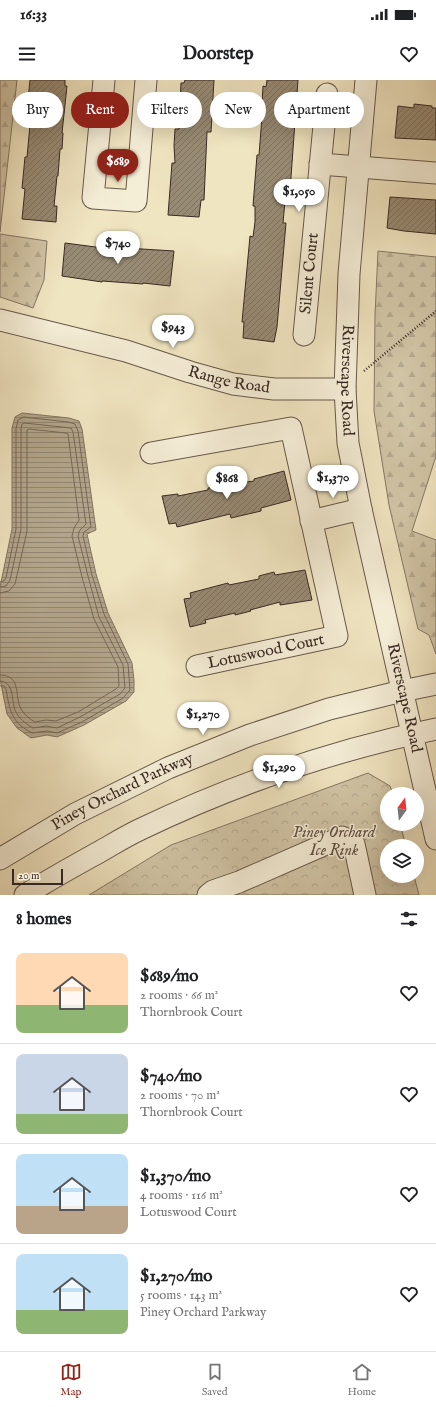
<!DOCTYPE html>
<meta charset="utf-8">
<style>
:root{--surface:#fff;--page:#f2f2f2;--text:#202124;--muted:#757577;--line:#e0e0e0;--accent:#8f2418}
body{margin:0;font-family:"IM FELL English",serif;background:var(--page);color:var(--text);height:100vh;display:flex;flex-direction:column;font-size:15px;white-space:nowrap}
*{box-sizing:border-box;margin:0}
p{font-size:13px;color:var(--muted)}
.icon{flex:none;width:22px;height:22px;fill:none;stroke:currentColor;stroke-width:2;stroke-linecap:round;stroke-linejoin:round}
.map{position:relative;height:815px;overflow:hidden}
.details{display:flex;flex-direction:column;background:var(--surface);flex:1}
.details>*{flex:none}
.top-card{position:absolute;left:12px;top:12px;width:412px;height:36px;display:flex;gap:8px}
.needle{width:26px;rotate:15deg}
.tools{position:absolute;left:380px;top:707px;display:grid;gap:8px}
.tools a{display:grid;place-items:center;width:44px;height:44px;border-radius:50%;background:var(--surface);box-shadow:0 4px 16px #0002;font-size:20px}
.scale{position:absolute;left:12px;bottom:10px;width:51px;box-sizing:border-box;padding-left:4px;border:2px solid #392923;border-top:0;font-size:11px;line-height:14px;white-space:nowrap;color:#392923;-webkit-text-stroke:3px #f5eed7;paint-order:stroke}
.price{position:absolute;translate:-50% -34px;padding:0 9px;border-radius:14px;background:#fff;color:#222;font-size:13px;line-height:26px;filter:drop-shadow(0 1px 2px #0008)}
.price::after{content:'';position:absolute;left:50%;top:24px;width:12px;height:9px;margin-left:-6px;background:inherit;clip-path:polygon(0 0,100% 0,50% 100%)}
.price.on{background:var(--accent);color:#fff}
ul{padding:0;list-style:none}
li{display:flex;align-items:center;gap:12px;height:100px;padding:0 16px}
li+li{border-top:1px solid var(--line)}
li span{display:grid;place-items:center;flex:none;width:112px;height:80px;border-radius:8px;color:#555}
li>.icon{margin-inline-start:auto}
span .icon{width:48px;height:48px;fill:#fffc;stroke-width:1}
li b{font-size:17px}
h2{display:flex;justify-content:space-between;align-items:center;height:48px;padding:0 16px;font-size:17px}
.tag{padding:0 14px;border-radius:18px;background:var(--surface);box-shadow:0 4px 16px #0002;font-size:14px;line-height:36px}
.tag.on{background:var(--accent);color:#fff}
.status{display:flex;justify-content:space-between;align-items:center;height:28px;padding:0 20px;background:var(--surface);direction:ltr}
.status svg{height:11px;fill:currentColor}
header{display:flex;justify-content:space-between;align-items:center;height:52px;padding:0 16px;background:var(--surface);font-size:18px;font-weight:700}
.dock{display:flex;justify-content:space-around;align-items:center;height:56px;border-top:1px solid var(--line);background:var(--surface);font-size:11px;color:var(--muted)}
.dock a{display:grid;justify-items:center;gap:2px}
.dock .on{color:var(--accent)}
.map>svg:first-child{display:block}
</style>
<div class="status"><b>16:33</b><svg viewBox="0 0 49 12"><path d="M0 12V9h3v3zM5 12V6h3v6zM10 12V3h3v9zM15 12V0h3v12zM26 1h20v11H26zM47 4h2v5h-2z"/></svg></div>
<header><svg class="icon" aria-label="menu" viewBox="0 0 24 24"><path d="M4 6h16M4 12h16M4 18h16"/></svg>Doorstep<svg class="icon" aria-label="heart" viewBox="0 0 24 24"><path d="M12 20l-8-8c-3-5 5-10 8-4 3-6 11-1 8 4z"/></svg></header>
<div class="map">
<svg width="436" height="815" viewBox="0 0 436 815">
<defs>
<pattern id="forest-firs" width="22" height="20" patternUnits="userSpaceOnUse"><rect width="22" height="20" fill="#d1c5a6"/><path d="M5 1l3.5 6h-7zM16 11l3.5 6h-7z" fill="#b4a98f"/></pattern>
<pattern id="park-crowns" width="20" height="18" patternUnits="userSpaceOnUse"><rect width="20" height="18" fill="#d1c5a6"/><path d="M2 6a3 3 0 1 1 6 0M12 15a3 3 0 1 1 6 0" fill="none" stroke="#b4a98f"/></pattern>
<pattern id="water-rules" width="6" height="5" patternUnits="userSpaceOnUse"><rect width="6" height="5" fill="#b2a58b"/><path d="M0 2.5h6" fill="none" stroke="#928671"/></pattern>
<pattern id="building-hatch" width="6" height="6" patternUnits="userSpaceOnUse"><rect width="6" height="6" fill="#988b75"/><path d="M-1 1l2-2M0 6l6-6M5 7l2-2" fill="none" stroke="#7d7260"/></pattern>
</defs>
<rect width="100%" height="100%" fill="#f0e5c1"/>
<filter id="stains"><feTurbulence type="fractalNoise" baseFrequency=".005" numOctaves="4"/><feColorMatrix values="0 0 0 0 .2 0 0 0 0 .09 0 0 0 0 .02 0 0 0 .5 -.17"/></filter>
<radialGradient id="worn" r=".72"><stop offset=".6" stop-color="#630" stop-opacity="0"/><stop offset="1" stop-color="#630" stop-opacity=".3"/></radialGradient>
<!-- forest -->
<path fill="url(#forest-firs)" stroke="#857764" d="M 0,0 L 17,0 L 0,152 Z
M 0,154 L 47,161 L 44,200 L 33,228 L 0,217 Z
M 378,171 L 436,177 L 436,376 L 412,451 L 436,460 L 436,574 L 429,555 L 418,549 L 389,425 L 374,331 L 375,235 Z"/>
<!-- park -->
<path fill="url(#park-crowns)" stroke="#857764" d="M 368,693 L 390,706 L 393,714 L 387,714 L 387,744 L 400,744 L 406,766 L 387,766 L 387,796 L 414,796 L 419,815 L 89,815 L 171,765 Z"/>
<!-- water -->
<path fill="url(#water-rules)" stroke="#827361" d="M 22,333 L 69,338 L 79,341 L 82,349 L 96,450 L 87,454 L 96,494 L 108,533 L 132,583 L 134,600 L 134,612 L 126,621 L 84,645 L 57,657 L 47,655 L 31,658 L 17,648 L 7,634 L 0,599 L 0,507 L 12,449 L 12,348 L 15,337 Z"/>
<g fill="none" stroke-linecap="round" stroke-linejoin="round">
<!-- shore -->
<path stroke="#766757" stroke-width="1" d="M 0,502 L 4,501 L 6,498 L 16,449 L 16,349 L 18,340 L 23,337 L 68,342 L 75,344 L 78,351 L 91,447 L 84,452 L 83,456 L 92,495 L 104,534 L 128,584 L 130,610 L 123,618 L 82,642 L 57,653 L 47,651 L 32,653 C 11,642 10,631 6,609 L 4,606 L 0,606
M 0,507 L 6,506 L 10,500 L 21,449 L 21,349 L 22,344 L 24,343 L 71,348 L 73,352 L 86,444 L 80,450 L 78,456 L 88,496 L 99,537 L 123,585 L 125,608 L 120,614 L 80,637 L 57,648 L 46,646 L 33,648 C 26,644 18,638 15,630 C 11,620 15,602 0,601
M 0,513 L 9,511 L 15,504 L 27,451 L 27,350 L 29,349 L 66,353 L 68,354 L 79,440 L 74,448 L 72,456 L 82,497 L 94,539 L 118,587 L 119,606 L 116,609 L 78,632 L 56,641 L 46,640 L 35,642 C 29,639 24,634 21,629 C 14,616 22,595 0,595"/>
</g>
<!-- building -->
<path fill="url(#building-hatch)" stroke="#392923" d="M 30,0 L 65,0 L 65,6 L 67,6 L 62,53 L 63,53 L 62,69 L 60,69 L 58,96 L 57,96 L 54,126 L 57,126 L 56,142 L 22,139 L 25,109 L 22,108 L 25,77 L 27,77 L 30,45 L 27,44 L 28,29 L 27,29 Z
M 185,0 L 214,0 L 211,52 L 207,52 L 204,120 L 201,120 L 199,137 L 168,135 L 172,83 L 175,83 L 174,66 L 175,49 L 179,49 L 181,3 L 184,3 Z
M 267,0 L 298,0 L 290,111 L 286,110 L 283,143 L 286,143 L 277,247 L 274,262 L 243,258 L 244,242 L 242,242 L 250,156 L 253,157 L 255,142 L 255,126 L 253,126 L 257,75 L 259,75 L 263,24 L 262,24 L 263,6 L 266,7 Z
M 414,24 L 432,26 L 432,28 L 436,28 L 436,60 L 395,58 L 398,26 L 414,28 Z
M 390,117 L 436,120 L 436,154 L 404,151 L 387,148 Z
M 65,163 L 126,171 L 126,168 L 174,171 L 170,206 L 143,203 L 143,204 L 102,201 L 102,202 L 62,196 Z
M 284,391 L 291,420 L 261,428 L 261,431 L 231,438 L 230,434 L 177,447 L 176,443 L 169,444 L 162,416 L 178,414 L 178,416 L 208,410 L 208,408 L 224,405 L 224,406 L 238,403 L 254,401 L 254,399 Z
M 305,490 L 312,520 L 280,525 L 280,522 L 250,530 L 251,531 L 235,535 L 235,533 L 205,540 L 206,543 L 190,547 L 184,519 L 191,518 L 190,513 L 228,503 L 229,505 L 259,499 L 259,496 L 274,492 L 275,495 Z"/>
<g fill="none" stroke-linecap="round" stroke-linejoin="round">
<!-- minor casing -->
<g stroke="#67584a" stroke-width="23">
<g id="minor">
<path d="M 104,0 L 93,118 L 136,121 L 146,0"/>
<path id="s1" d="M 366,0 L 349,194 L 345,309 L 348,363 L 361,429 L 436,759"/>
<path d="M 320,84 L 436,93"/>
<path id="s2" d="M 0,240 L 126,271 L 190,292 L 233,304 L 274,309 L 345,309"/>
<path id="s3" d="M 304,255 L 327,14"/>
<path d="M 151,373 L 291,348 L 337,556 L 197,586"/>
<path d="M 311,441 L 361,429"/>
<path id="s4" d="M 0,779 L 75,734 L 168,688 L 250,655 L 329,629 L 402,611 L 436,604"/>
<path d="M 25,815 C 50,799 76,785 101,771 C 115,763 128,755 141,749 C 235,704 334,670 436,649"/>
<path d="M 208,815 L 213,811 L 239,802 L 342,757 L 354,764 L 365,815"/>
</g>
</g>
<!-- path -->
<path stroke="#392923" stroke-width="2.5" stroke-dasharray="1 2" stroke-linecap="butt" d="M 364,291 L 436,231"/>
<!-- minor -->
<use href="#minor" stroke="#f5eed7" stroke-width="21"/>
</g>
<g text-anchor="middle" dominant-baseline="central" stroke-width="3" stroke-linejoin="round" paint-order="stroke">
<!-- street labels -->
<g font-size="16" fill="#392923" stroke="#f5eed7">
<text stroke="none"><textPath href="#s3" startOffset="62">Silent Court</textPath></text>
<text stroke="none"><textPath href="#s2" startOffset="237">Range Road</textPath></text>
<text stroke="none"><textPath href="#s1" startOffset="301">Riverscape Road</textPath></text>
<text transform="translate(266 572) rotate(-12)">Lotuswood Court</text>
<text stroke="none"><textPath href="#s1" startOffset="625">Riverscape Road</textPath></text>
<text stroke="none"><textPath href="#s4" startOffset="140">Piney Orchard Parkway</textPath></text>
</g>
<!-- park labels -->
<g font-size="16" font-style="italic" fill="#5f5044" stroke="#f5eed7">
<text x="334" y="753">Piney Orchard<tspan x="334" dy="18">Ice Rink</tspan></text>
</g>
</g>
<rect width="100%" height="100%" filter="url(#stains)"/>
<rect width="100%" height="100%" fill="url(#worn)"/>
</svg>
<div class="tools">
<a><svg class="needle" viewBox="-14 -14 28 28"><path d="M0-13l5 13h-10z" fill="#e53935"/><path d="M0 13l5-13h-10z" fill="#757577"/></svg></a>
<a><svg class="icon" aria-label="layers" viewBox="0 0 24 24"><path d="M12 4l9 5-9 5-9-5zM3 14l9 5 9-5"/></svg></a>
</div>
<div class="scale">20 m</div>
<b class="price on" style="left:118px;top:103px">$689</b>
<b class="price" style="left:299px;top:133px">$1,050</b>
<b class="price" style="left:118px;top:185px">$740</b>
<b class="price" style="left:173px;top:269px">$943</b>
<b class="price" style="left:333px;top:419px">$1,370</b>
<b class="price" style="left:227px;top:420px">$868</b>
<b class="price" style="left:203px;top:656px">$1,270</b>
<b class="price" style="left:279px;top:709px">$1,290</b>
<div class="top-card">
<a class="tag">Buy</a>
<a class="tag on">Rent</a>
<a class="tag">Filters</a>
<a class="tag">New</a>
<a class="tag">Apartment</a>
</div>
</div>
<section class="details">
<h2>8 homes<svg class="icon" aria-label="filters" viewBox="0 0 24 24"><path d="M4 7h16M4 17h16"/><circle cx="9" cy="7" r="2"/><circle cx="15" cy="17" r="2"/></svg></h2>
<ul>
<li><span style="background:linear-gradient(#ffd9b3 65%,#8fb573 0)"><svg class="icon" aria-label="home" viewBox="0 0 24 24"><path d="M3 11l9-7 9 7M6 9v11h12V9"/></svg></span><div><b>$689/mo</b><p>2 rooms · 66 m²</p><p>Thornbrook Court</p></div><svg class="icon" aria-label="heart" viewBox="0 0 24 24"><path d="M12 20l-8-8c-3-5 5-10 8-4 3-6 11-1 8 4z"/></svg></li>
<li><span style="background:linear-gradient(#c9d6e8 75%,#8fb573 0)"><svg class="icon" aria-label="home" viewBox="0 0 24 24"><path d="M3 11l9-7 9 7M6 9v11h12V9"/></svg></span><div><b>$740/mo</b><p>2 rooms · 70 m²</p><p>Thornbrook Court</p></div><svg class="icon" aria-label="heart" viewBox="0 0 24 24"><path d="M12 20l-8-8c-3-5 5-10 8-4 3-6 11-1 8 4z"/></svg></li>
<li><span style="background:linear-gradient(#bfe0f5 65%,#b9a48a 0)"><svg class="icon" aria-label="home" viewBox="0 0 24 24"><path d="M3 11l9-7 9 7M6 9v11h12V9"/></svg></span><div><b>$1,370/mo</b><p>4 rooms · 116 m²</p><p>Lotuswood Court</p></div><svg class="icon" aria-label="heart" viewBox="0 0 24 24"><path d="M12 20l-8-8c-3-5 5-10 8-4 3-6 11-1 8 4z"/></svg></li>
<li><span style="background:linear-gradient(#bfe0f5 70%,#8fb573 0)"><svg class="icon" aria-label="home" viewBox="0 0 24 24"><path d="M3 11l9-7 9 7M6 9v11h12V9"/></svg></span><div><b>$1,270/mo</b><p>5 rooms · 143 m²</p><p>Piney Orchard Parkway</p></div><svg class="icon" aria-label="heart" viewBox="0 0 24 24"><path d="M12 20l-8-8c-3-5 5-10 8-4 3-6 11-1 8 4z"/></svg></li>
</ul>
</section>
<nav class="dock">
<a class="on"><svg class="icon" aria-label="map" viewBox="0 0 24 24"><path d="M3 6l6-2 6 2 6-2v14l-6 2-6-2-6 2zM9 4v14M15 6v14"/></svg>Map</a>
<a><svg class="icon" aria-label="saved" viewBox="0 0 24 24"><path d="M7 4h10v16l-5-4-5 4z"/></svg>Saved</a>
<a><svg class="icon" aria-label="home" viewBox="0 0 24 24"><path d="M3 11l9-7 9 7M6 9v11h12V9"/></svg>Home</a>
</nav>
